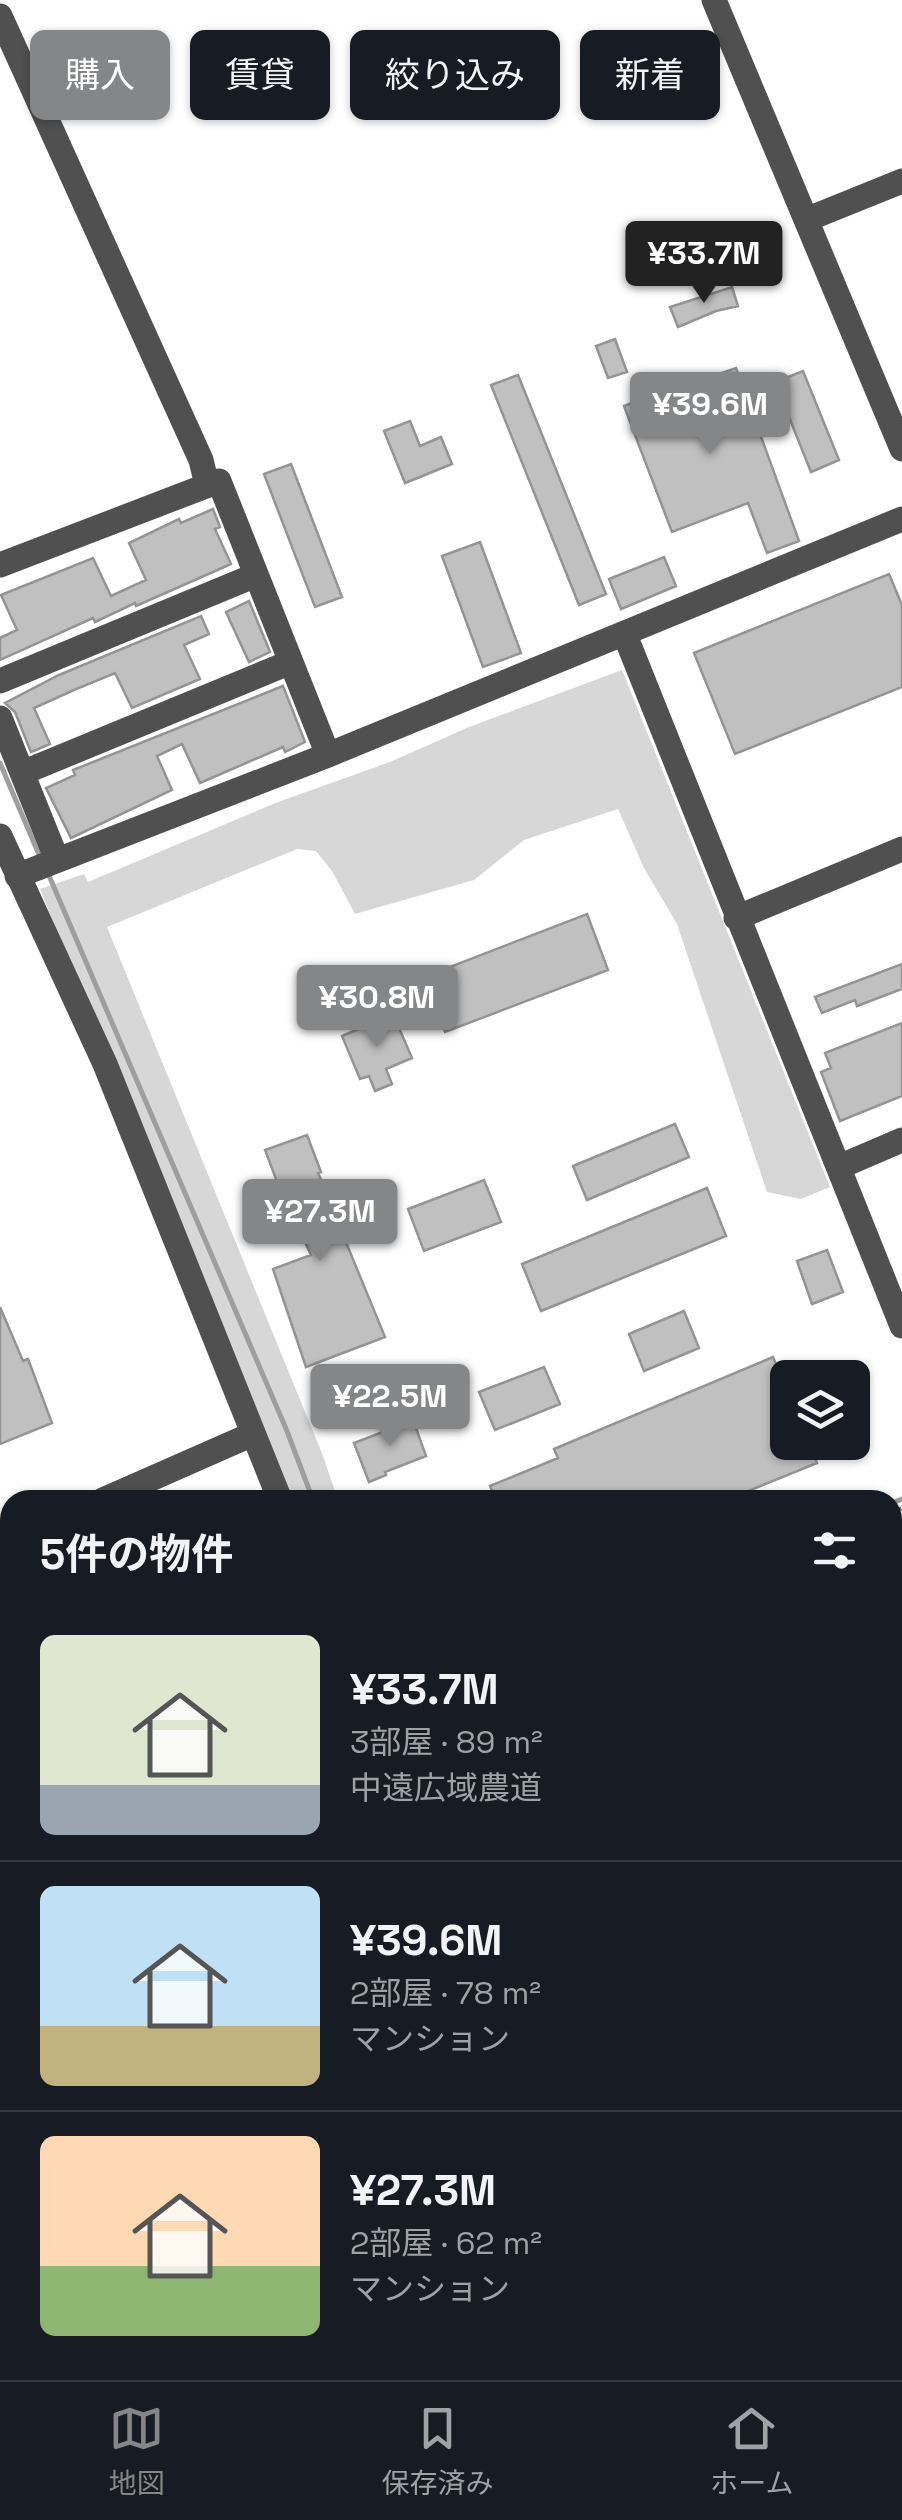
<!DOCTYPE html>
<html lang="ja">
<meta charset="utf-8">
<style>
:root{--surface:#171b24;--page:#20242c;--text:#f1f3f6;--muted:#9ea1a6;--line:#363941;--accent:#858687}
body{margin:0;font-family:"Space Grotesk","Noto Sans JP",sans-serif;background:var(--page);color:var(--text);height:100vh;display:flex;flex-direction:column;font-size:38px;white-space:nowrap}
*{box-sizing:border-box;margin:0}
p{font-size:32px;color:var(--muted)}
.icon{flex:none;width:55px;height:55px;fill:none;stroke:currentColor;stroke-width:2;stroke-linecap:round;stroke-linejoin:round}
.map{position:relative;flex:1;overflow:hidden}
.drawer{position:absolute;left:0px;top:1490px;width:902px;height:890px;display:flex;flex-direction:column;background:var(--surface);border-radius:30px 30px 0 0;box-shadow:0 2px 8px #0004}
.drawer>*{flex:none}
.banner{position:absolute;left:30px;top:30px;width:842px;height:90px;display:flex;gap:20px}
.tools{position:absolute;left:770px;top:1360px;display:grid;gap:20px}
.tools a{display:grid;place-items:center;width:100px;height:100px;border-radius:15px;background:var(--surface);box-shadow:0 2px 8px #0004;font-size:50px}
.price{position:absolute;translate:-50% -85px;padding:0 22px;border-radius:10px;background:var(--accent);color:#fff;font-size:32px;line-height:65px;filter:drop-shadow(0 2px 5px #0008)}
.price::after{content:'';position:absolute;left:50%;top:60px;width:30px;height:22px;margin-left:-15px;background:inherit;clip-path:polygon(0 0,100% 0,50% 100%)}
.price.selected{background:#222;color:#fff}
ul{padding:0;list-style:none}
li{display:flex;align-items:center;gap:30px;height:250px;padding:0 40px}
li+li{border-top:2px solid var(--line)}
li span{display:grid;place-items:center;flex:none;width:280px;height:200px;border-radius:15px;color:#555}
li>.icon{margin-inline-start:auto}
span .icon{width:120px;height:120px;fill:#fffc;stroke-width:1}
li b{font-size:42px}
h2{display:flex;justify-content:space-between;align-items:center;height:120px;padding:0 40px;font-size:42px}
.tag{padding:0 35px;border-radius:15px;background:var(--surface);box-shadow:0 2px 8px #0004;font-size:35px;line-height:90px}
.tag.selected{background:var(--accent);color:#fff}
.dock{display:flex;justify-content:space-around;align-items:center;height:140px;border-top:2px solid var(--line);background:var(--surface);font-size:28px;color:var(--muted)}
.dock a{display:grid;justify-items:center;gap:5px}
.dock .selected{color:var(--accent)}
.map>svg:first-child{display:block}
</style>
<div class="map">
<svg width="902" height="2380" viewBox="0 0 902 2380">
<rect width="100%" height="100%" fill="#fff"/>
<!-- green -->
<path fill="#d7d7d7" d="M 622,670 L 830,1187 L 801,1199 L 767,1192 L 677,924 L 644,868 L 618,809 L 524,840 L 474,880 L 355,914 L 332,871 L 316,851 L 297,849 L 107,927 L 323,1456 L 338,1500 L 287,1500 L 40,889 L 84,874 L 88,882 L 278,802 L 390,762 L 469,727 Z"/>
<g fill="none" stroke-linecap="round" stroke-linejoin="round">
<!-- stream -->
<path stroke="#9e9e9e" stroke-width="5" d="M 0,763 L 40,857
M 47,871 L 287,1431 L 313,1500
M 892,1503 L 902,1499
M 0,1857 L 10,1852"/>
</g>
<!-- building -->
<path fill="#c0c0c0" stroke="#949494" stroke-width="2.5" d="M 732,287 L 738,306 L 716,311 L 678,327 L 670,307 Z
M 615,339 L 627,372 L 608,378 L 596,346 Z
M 736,368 L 799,541 L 767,553 L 748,503 L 672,532 L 624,406 L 686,382 L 687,385 Z
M 803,371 L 839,460 L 811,472 L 775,382 Z
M 518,375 L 606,594 L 579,605 L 491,385 Z
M 410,421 L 420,446 L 441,437 L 452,464 L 405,483 L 384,431 Z
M 291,464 L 342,597 L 315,607 L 264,474 Z
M 213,509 L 220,527 L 215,529 L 231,564 L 136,606 L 135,603 L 95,622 L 93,618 L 0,660 L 0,638 L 17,630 L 1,595 L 93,558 L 111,596 L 146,580 L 129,543 L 179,519 L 181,523 Z
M 480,542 L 521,653 L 483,667 L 442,556 Z
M 664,557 L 676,586 L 621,609 L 609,579 Z
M 889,574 L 902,605 L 902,687 L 735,754 L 694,653 Z
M 249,601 L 270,652 L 249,662 L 226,612 Z
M 201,616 L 209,634 L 184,645 L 200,679 L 132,708 L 115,673 L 74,690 L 34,708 L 50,744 L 31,752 L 15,712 L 5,703 L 59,675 Z
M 283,686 L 305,742 L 285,752 L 283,747 L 200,783 L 182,744 L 157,756 L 172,790 L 71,838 L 46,788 L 75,775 L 73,770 Z
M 587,914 L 608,970 L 445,1032 L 424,977 Z
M 902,964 L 902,989 L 857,1006 L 855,1000 L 822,1013 L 815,997 Z
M 393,1014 L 412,1058 L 386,1069 L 392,1084 L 375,1091 L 369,1076 L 360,1079 L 342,1036 Z
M 902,1023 L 902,1096 L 840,1121 L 821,1072 L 831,1068 L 825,1053 Z
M 675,1124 L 689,1157 L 587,1200 L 573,1166 Z
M 307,1135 L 321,1172 L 318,1173 L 346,1234 L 343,1235 L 385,1337 L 306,1367 L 273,1269 L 311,1255 L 279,1187 L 265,1150 Z
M 484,1180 L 501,1222 L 424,1251 L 408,1209 Z
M 707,1188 L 726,1236 L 541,1311 L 522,1264 Z
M 827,1250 L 843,1292 L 812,1304 L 797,1261 Z
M 0,1307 L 23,1361 L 28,1359 L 52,1423 L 0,1444 Z
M 684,1311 L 699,1348 L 644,1371 L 629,1334 Z
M 773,1357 L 788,1392 L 788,1442 L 809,1442 L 817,1463 L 726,1500 L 496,1500 L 490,1486 L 558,1458 L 554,1449 Z
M 544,1367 L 560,1404 L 495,1430 L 479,1392 Z
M 412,1417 L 426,1456 L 385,1472 L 386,1475 L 369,1482 L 354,1443 L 396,1427 L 394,1424 Z"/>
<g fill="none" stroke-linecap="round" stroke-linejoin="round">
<!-- path -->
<path stroke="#727272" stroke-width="4" stroke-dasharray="2.5 5" stroke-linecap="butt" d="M 892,1512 L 902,1508"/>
<!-- minor -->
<path stroke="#505050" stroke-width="25" d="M 714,0 L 902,449
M 0,16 L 201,460 L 207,485
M 808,219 L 902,181
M 0,565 L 219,481 L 328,755
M 625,635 L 902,1326
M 0,681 L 256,575
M 0,718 L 57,860
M 22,773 L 291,662
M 0,836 L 105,1064 L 280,1500
M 17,876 L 328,755 L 902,519
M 736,918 L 902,849
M 839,1167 L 902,1140
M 103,1500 L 253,1434
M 0,1546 L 10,1541
M 892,1869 L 902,1865
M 0,1905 L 10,1901
M 892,2148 L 902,2170
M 892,2230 L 902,2226
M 0,2275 L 10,2271
M 327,2370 L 331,2380
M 635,2370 L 636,2380
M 656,2370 L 660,2380
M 524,2380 L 549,2370"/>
</g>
</svg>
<div class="tools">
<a><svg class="icon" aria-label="layers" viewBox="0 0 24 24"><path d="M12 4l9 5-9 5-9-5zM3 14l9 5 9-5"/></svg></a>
</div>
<b class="price selected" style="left:704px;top:306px">¥33.7M</b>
<b class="price" style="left:710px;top:457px">¥39.6M</b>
<b class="price" style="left:377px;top:1050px">¥30.8M</b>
<b class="price" style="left:320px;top:1264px">¥27.3M</b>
<b class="price" style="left:390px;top:1449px">¥22.5M</b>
<div class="banner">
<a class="tag selected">購入</a>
<a class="tag">賃貸</a>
<a class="tag">絞り込み</a>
<a class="tag">新着</a>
</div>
<section class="drawer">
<h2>5件の物件<svg class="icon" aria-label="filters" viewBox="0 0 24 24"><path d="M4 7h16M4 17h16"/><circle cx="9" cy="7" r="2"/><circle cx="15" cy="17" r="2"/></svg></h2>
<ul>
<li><span style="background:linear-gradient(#dfe7d0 75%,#9aa5b1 0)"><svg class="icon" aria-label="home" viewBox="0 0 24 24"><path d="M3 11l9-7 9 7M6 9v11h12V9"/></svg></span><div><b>¥33.7M</b><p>3部屋 · 89 m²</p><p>中遠広域農道</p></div></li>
<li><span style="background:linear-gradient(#bfe0f5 70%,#c2b280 0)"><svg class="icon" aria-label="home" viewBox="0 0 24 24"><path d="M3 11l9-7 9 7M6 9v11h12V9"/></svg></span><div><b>¥39.6M</b><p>2部屋 · 78 m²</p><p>マンション</p></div></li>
<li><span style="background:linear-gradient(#ffd9b3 65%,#8fb573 0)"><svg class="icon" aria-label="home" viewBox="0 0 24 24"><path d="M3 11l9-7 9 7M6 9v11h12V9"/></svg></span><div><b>¥27.3M</b><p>2部屋 · 62 m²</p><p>マンション</p></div></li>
</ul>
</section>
</div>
<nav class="dock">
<a class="selected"><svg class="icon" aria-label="map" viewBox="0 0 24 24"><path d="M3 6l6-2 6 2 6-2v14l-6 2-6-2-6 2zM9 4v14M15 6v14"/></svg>地図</a>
<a><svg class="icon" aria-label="saved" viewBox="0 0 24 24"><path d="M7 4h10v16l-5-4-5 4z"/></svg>保存済み</a>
<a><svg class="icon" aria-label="home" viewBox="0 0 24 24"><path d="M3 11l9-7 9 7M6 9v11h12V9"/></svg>ホーム</a>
</nav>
